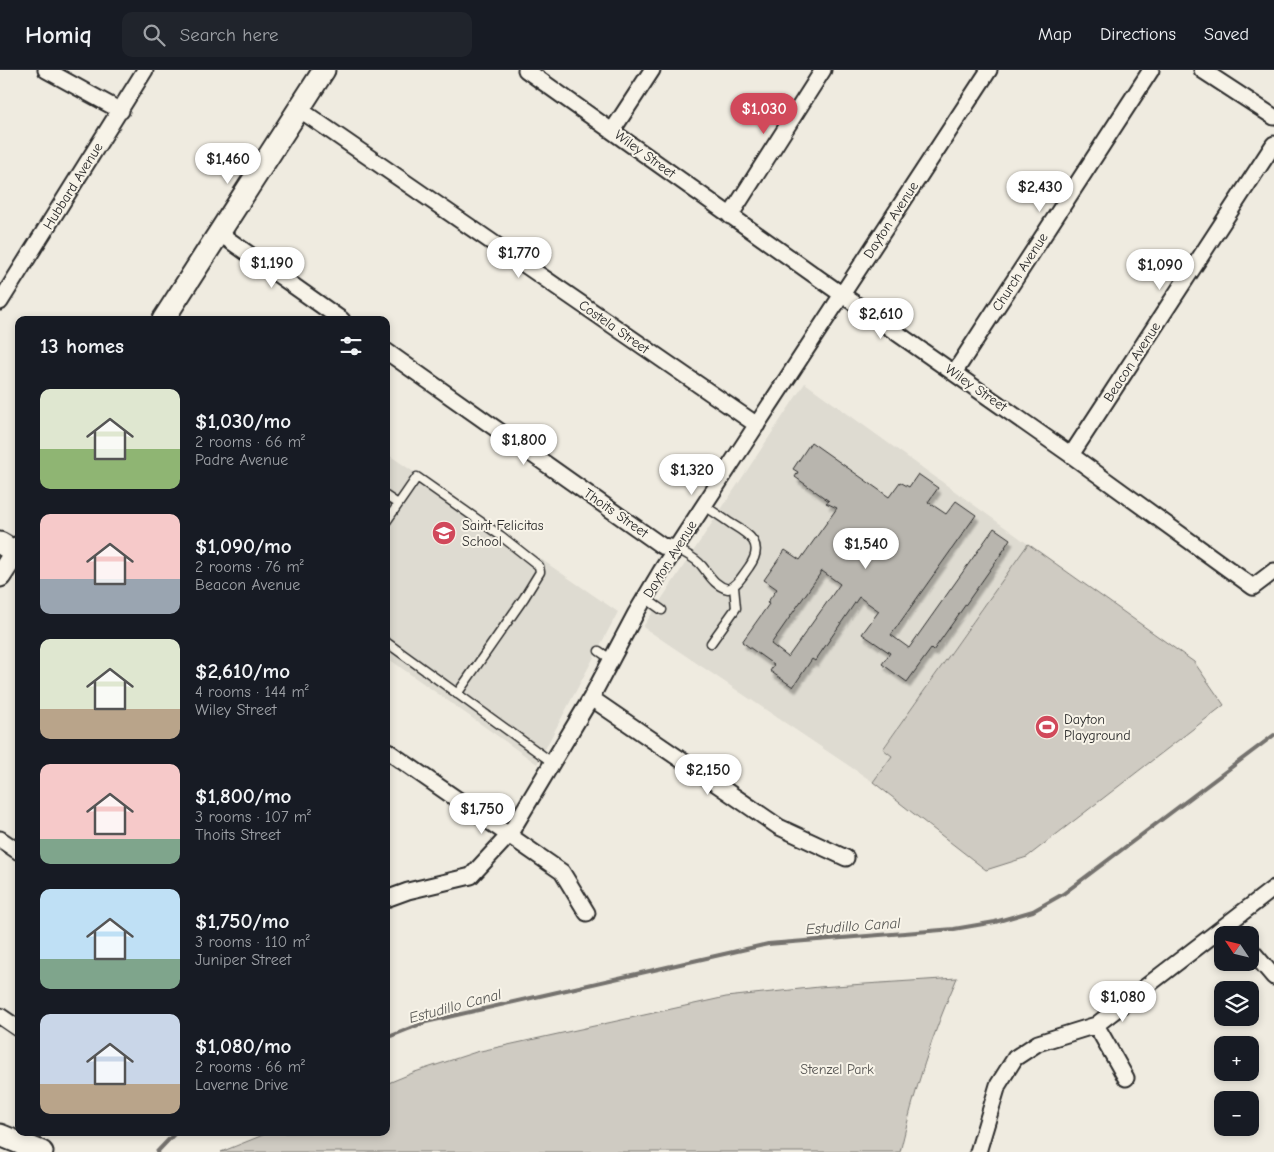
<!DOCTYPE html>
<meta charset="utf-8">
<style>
:root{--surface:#171b24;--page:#20242c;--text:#f1f3f6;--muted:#9ea1a6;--line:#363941;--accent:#d1495b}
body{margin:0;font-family:"Comic Neue",sans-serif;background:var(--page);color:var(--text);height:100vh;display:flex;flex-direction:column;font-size:19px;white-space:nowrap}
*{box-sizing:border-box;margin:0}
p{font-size:16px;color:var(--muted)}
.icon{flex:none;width:28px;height:28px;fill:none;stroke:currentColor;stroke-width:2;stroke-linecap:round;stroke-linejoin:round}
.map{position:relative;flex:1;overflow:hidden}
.drawer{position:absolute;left:15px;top:246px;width:375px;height:820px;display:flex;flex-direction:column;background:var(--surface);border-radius:10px;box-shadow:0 2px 8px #0003}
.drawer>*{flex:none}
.needle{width:32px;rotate:305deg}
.controls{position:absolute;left:1214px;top:856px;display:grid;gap:10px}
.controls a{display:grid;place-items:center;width:45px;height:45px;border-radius:10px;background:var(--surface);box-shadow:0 2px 8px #0003;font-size:25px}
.price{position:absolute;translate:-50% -42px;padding:0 11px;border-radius:18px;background:#fff;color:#222;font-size:16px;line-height:32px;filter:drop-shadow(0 1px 2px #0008)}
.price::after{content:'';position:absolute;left:50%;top:30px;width:15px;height:11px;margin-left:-8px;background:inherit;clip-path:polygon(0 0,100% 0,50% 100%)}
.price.active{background:var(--accent);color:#fff}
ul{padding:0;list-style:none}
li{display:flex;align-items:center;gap:15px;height:125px;padding:0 25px}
li span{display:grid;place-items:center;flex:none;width:140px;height:100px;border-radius:10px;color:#555}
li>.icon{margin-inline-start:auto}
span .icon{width:60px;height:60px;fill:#fffc;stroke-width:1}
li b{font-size:21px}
h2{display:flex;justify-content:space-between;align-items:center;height:60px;padding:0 25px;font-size:21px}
header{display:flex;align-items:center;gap:30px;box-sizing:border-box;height:70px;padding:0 25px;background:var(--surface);border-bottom:1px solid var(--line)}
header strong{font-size:24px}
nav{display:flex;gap:28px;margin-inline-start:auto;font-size:18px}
.search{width:350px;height:45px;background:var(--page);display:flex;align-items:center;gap:12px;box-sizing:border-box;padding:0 18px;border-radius:10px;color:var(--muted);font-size:19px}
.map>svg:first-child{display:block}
</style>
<header>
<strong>Homiq</strong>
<div class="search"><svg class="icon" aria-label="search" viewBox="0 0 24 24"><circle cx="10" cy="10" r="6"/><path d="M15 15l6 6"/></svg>Search here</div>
<nav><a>Map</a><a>Directions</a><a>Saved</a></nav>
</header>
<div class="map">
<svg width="1274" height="1082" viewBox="0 0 1274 1082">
<defs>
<filter id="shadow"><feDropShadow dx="3" dy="5.5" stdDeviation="1" flood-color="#0004"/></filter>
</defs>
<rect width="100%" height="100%" fill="#efebe0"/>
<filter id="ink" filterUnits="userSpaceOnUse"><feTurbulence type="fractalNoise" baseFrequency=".02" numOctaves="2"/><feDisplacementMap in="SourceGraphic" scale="10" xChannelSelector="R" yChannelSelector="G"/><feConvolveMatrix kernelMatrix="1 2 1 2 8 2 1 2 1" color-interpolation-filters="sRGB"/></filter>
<g filter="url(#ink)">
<!-- built -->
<path fill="#dedbd1" d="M 805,313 L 1028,474 L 883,678 L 892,686 L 873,712 L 643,557 Z
M 386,383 L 618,542 L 537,694 L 386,587 Z"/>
<!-- green -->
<path fill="#cfcbc2" stroke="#7d7b76" d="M 1028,474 L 1194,592 L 1224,635 L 1027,787 L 986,800 L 873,712 L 892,686 L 883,679 Z
M 957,908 C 932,964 914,1023 900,1082 L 221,1082 L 268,1063 L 386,1062 L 386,1014 L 415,1002 L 476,982 L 726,927 L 819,917 Z"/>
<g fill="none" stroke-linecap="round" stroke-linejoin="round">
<!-- stream -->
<path stroke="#74726e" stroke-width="4" d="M 386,968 L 426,952 L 768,874 L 954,859 L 995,852 L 1033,841 L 1063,824 L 1274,665
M 157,1082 L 176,1062"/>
</g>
<!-- building -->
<path fill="#b8b5ae" stroke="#2b2b2b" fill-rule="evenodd" filter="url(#shadow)" d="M 811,372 L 889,427 L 900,412 L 909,417 L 918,404 L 938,418 L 928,432 L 946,444 L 956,431 L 976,445 L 891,565 L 909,578 L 994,458 L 1010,469 L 1005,477 L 1006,477 L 933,581 L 931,579 L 907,612 L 882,594 L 890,583 L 862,564 L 879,541 L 859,527 L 815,591 L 812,589 L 793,617 L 770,601 L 774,595 L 742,572 L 769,534 L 767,533 L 777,519 L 764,510 L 785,480 L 800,490 L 837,438 L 826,433 L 829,431 L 795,407 L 798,402 L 793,399 ZM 822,501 L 840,514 L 788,587 L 771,574 Z"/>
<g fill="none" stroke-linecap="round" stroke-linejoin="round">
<!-- lane casing -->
<g stroke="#2b2b2b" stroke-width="11">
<path id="lane" d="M 386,426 L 398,434
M 386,452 L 417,407 L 501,466 L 539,496 L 540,502 L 524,528 L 457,624
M 676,478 C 684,483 696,488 702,496 C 710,506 715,516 728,519 C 738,515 743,505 749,497 C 766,473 748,464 730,453 C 721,447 713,441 704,436
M 645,528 L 662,540
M 386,572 L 553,693
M 711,573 L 736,538 L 734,517
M 599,581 L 612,590"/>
</g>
<!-- street casing -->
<g stroke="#2b2b2b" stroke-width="19">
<path id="street" d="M 46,0 L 121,41
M 526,0 L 824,212 L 1071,385 L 1253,517 L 1274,501
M 1202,0 L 1274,47
M 299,39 L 757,355
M 612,61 L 652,0
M 730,146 L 823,0
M 219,163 L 342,250
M 0,232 L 145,0
M 386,281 L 662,476 L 676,478
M 954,303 L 1151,0
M 1071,385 L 1274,74
M 591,628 L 779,757 L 846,788
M 386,680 L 562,802 L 587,843
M 0,769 L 19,782
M 386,829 L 408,821 L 471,806 L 509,765 L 591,628 L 636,543 L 661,501 L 989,0
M 1250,879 L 1274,907
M 0,946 L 19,959
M 1096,955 L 1126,1008
M 978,1082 L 998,1015 L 1015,988 L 1038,973 L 1096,955 L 1274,818"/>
</g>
<!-- secondary casing -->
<g stroke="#2b2b2b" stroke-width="25">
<path id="secondary" d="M 163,250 L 324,0
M 0,473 L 15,482
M 0,506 L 19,477
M 0,1065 L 42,1082"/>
</g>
<!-- lane -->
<use href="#lane" stroke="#f7f3e8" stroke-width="8"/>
<!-- street -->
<use href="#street" stroke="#f7f3e8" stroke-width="15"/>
<!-- secondary -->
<use href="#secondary" stroke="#f7f3e8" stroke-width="21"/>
</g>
</g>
<!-- icons -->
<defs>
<g id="school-disc" transform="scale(1.25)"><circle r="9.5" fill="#d1495b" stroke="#f7f3e8"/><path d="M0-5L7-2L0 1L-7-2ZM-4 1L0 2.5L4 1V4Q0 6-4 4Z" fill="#fff"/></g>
<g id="stadium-disc" transform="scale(1.25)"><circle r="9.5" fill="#d1495b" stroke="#f7f3e8"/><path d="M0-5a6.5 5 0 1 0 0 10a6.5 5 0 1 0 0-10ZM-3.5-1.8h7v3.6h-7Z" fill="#fff"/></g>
</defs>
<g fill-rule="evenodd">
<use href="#school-disc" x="444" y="463"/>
<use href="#stadium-disc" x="1047" y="657"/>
</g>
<g text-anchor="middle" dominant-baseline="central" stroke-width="4" stroke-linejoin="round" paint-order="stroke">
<!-- street labels -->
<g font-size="14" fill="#2b2b2b" stroke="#f7f3e8">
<text transform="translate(645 84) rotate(36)">Wiley Street</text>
<text transform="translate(73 116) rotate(-58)">Hubbard Avenue</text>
<text transform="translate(891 150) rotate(-57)">Dayton Avenue</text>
<text transform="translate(1020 202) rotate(-57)">Church Avenue</text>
<text transform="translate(614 257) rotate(35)">Costela Street</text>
<text transform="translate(1132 292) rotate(-57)">Beacon Avenue</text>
<text transform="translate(976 318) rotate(35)">Wiley Street</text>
<text transform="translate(616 443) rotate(35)">Thoits Street</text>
<text transform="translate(670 489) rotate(-58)">Dayton Avenue</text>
</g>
<!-- poi labels -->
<g font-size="14" fill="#2b2b2b" stroke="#f7f3e8" text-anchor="start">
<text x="462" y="455">Saint Felicitas<tspan x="462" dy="16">School</tspan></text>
<text x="1064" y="649">Dayton<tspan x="1064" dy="16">Playground</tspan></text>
</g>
<!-- park labels -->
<g font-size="14" fill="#545351" stroke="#f7f3e8">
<text x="837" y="999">Stenzel Park</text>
</g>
<!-- water labels -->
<g font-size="15" font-style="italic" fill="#555552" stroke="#f7f3e8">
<text transform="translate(853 856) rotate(-4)">Estudillo Canal</text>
<text transform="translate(455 936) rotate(-15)">Estudillo Canal</text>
</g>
</g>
</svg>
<div class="controls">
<a><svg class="needle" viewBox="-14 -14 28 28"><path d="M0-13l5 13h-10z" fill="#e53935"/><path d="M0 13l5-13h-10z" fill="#9ea1a6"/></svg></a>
<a><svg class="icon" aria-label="layers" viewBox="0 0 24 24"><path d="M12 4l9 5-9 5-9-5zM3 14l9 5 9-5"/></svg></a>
<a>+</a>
<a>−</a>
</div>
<b class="price active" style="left:764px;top:65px">$1,030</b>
<b class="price" style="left:228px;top:115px">$1,460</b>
<b class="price" style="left:1040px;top:143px">$2,430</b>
<b class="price" style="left:519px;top:209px">$1,770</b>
<b class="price" style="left:272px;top:219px">$1,190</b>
<b class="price" style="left:1160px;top:221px">$1,090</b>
<b class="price" style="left:881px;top:270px">$2,610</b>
<b class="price" style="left:524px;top:396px">$1,800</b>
<b class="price" style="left:692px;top:426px">$1,320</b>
<b class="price" style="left:866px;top:500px">$1,540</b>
<b class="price" style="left:708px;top:726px">$2,150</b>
<b class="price" style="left:482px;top:765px">$1,750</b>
<b class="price" style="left:1123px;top:953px">$1,080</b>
<section class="drawer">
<h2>13 homes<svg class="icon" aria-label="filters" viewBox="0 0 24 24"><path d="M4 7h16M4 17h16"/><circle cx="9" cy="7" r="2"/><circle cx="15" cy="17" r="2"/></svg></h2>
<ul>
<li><span style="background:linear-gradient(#dfe7d0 60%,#8fb573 0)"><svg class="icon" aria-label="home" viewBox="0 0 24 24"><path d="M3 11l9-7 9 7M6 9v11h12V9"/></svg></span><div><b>$1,030/mo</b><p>2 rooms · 66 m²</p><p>Padre Avenue</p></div></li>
<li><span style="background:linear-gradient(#f6c9c9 65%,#9aa5b1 0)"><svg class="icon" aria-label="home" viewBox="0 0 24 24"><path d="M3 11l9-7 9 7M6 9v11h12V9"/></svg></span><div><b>$1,090/mo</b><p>2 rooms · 76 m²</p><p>Beacon Avenue</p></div></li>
<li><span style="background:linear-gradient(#dfe7d0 70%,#b9a48a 0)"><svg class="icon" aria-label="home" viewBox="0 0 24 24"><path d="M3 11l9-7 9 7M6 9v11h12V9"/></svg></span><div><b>$2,610/mo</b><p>4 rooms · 144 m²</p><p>Wiley Street</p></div></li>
<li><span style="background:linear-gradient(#f6c9c9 75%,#7fa58c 0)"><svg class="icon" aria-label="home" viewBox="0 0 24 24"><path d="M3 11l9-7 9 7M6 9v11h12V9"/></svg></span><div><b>$1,800/mo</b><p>3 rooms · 107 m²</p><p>Thoits Street</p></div></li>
<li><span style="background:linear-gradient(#bfe0f5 70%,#7fa58c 0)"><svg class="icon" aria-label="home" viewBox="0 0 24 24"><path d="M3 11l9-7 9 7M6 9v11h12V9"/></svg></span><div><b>$1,750/mo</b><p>3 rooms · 110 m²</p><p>Juniper Street</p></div></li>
<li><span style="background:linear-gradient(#c9d6e8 70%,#b9a48a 0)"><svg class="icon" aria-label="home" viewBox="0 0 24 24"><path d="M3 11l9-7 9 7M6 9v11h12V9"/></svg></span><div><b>$1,080/mo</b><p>2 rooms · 66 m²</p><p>Laverne Drive</p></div></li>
</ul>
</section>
</div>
